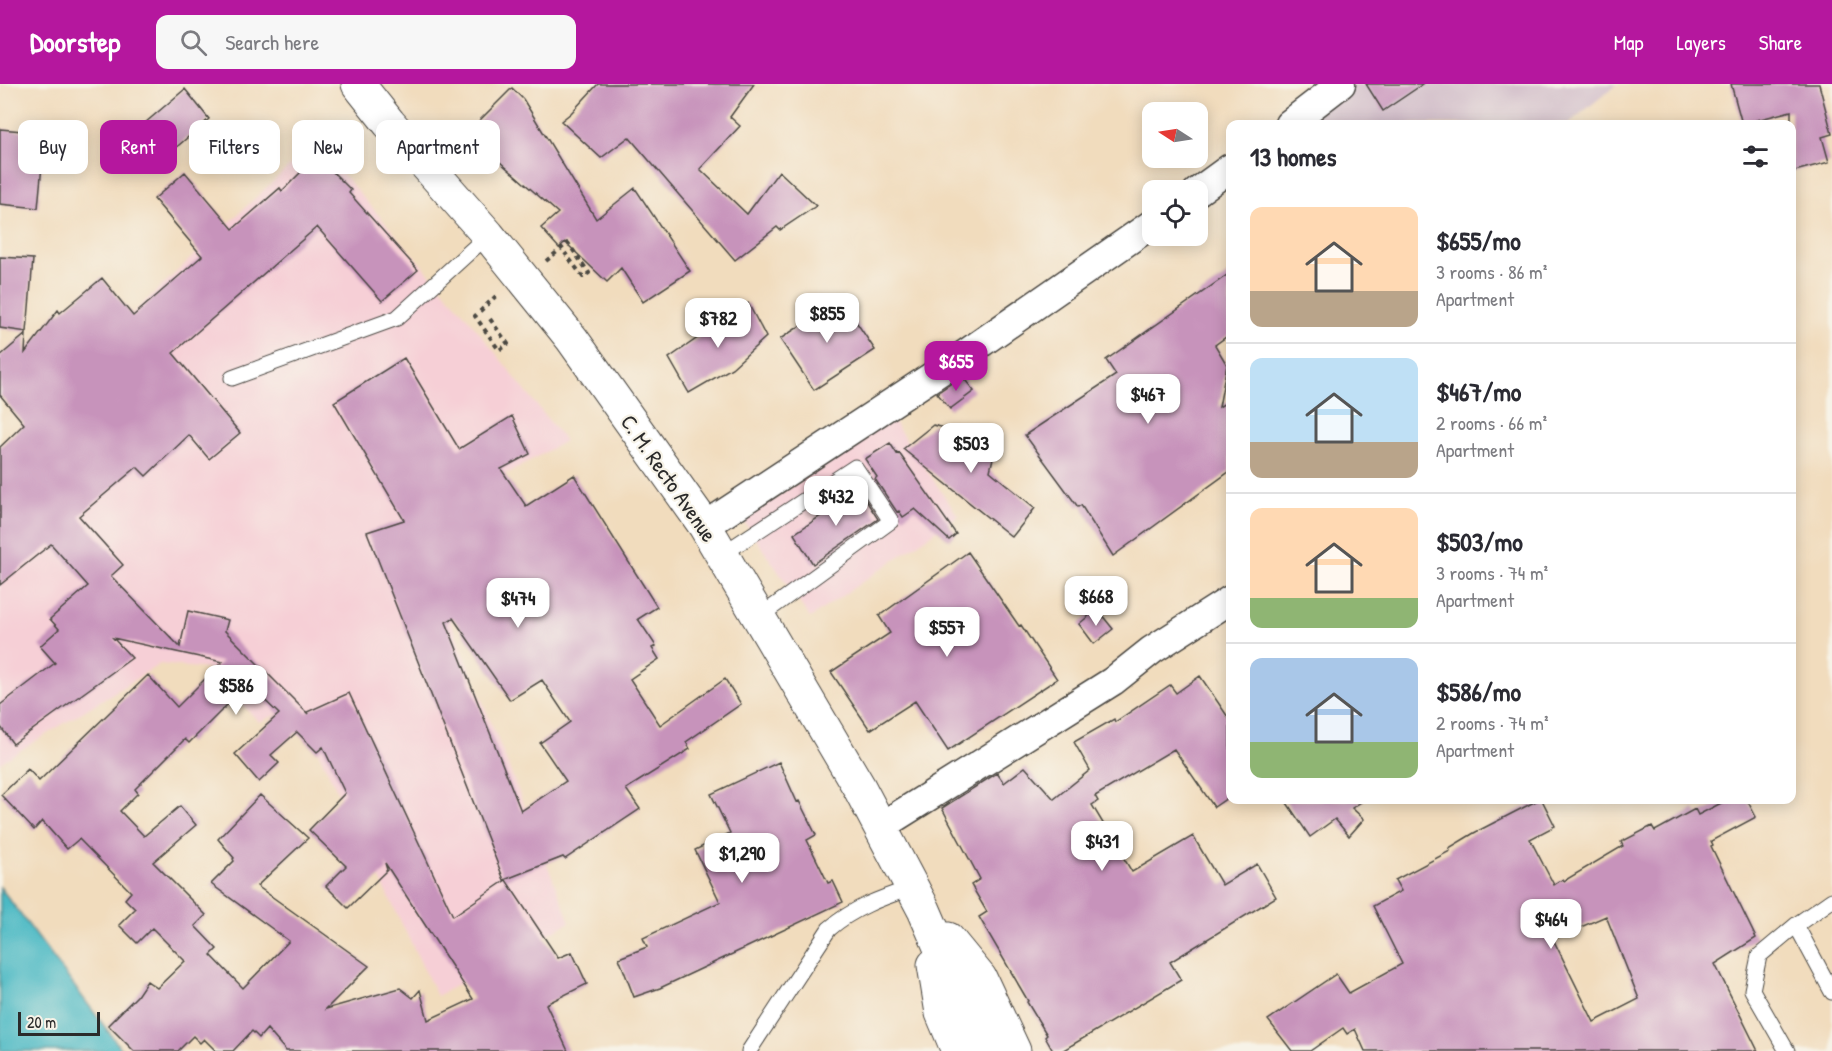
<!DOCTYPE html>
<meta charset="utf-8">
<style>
:root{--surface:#fff;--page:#f7f7f7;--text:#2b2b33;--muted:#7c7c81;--line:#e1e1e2;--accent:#b5179e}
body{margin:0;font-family:"Patrick Hand",sans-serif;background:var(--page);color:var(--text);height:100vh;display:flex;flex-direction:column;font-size:22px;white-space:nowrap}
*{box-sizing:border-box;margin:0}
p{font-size:20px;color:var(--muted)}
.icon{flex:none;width:33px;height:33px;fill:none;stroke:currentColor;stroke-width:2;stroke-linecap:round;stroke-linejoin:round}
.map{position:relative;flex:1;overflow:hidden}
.details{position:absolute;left:1226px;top:36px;width:570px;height:684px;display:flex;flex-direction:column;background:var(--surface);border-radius:12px;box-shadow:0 3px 15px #0003}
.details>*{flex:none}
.banner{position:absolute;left:18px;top:36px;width:570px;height:54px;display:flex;gap:12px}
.needle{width:39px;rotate:282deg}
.fabs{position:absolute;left:1142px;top:18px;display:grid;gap:12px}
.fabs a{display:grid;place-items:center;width:66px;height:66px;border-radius:12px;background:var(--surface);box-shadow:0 3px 15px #0003;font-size:30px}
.scale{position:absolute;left:18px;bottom:15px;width:82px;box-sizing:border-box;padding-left:6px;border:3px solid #2b2b2b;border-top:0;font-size:16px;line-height:21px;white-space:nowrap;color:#2b2b2b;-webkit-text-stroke:4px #f7f3e8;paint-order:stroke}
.price{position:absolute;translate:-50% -51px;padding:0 14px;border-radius:12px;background:#fff;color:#222;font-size:20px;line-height:39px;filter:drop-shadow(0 2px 3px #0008)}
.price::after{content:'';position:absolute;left:50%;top:36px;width:18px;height:14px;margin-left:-9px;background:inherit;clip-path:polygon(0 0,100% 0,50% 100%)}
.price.active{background:var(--accent);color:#fff}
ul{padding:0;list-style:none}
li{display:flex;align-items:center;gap:18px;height:150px;padding:0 24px}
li+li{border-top:2px solid var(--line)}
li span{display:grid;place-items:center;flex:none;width:168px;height:120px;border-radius:12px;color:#555}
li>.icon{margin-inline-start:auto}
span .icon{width:72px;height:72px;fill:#fffc;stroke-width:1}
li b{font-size:26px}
h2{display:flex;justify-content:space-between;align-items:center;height:72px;padding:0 24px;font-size:26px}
.pill{padding:0 21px;border-radius:12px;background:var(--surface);box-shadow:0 3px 15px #0003;font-size:21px;line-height:54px}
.pill.active{background:var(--accent);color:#fff}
header{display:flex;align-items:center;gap:36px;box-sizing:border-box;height:84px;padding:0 30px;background:var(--accent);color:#fff}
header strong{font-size:28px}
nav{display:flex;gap:33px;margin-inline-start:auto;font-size:21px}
.search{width:420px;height:54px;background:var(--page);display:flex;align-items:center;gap:15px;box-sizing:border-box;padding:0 21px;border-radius:12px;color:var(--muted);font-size:22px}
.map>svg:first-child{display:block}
</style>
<header>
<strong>Doorstep</strong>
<div class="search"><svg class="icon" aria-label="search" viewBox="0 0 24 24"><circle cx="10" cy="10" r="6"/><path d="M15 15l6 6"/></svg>Search here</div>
<nav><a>Map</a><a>Layers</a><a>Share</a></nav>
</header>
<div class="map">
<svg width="1832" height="967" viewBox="0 0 1832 967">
<rect width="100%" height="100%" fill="#f7f3e8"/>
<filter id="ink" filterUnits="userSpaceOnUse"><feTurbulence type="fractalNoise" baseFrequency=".0167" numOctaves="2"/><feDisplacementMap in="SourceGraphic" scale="12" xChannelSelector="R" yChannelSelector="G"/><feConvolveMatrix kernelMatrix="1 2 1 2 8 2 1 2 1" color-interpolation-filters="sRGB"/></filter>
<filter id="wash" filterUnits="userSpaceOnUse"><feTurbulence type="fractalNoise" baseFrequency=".008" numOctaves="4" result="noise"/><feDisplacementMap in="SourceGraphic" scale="24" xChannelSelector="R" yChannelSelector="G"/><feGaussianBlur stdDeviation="1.35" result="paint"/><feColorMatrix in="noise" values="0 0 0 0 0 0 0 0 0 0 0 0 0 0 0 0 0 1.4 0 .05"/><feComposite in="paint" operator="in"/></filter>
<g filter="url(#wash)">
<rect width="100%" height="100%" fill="#f1dcbd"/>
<!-- built -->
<path fill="#f6cfd6" d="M 315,58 L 468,234 L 565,357 L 413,442 L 570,838 L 437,912 L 296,622 L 259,638 L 209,585 L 160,580 L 0,679 L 0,363 L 136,226 Z
M 891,334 L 958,432 L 810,534 L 743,436 Z"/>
<!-- industrial -->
<path fill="#d1bdc9" d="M 1352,0 L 1617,0 L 1568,40 L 1302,40 Z"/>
<!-- water -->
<path fill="#4bb9c4" stroke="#3b7278" stroke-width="1.5" d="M 0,803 L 123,967 L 0,967 Z"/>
<g id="blocks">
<!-- building -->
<path fill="#c793bb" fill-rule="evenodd" d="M 598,0 L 754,0 L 730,33 L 740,42 L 700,85 L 747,130 L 779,87 L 816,122 L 780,146 L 777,143 L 735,176 L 629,53 L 601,74 L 561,37 L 571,29 Z
M 1366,0 L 1423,0 L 1383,27 Z
M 1731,0 L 1819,0 L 1832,50 L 1822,53 L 1829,78 L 1791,88 L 1791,27 L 1742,40 Z
M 512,4 L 523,15 L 596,135 L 635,104 L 690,187 L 643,218 L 621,184 L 607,198 L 565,158 L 559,164 L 541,144 L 558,129 L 483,63 L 490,56 L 475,41 Z
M 185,5 L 209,35 L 157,80 L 132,50 Z
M 0,45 L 45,49 L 38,124 L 0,120 Z
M 317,72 L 351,106 L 349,109 L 418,186 L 382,217 L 317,143 L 173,269 L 240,349 L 209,375 L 189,351 L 146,392 L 137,383 L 79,432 L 123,481 L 111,492 L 180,563 L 188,527 L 228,536 L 225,547 L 308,630 L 307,628 L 349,609 L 453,832 L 506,796 L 558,874 L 572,868 L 587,900 L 546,920 L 568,967 L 286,967 L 267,945 L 259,954 L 252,947 L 233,967 L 216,967 L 204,955 L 200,959 L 193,952 L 178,967 L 134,967 L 108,941 L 137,912 L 147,897 L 157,904 L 185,877 L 152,844 L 137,859 L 119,841 L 135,825 L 125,815 L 131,808 L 79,755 L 67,765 L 42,737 L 34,746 L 1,711 L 28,685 L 39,697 L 148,591 L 177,623 L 222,578 L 113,554 L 132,574 L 13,660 L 0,642 L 0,621 L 55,579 L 40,562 L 59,545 L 50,535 L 88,502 L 51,460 L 0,501 L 0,363 L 24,340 L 0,311 L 0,272 L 26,250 L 25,269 L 58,226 L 60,229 L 102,194 L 133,232 L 202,172 L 154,115 L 185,88 L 233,145 L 280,104 L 282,107 ZM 248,600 L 279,630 L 235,670 L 259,698 L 279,679 L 271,671 L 297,648 L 317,668 L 323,663 L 345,709 L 309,746 L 346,782 L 326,802 L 348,824 L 387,786 L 385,779 L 473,915 L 428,936 L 420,906 L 413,914 L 400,904 L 326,925 L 369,882 L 257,802 L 308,754 L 260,711 L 218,755 L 234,774 L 233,775 L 234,777 L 211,800 L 289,857 L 243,904 L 211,871 L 217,865 L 195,842 L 206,831 L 153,778 L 196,741 L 180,722 L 144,752 L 120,727 L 138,709 L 135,705 L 185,655 L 189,659 Z
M 0,173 L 33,175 L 27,248 L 0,244 Z
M 1230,189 L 1230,250 L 1215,261 L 1227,281 L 1219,323 L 1230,316 L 1230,387 L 1113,472 L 1081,421 L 1078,423 L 1025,351 L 1116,291 L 1106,276 Z
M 841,215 L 875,266 L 814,306 L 780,255 Z
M 748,219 L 766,253 L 732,284 L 689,309 L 669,274 Z
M 404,274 L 459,365 L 512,332 L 530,370 L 501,385 L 526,422 L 574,391 L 657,523 L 638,535 L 656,562 L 652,564 L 659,575 L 630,595 L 660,641 L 725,595 L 741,620 L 686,658 L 690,665 L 626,705 L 640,725 L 565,775 L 563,773 L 504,796 L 367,448 L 404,436 L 334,318 ZM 453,534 L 510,616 L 542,596 L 570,638 L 540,659 L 566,697 L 521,727 L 446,538 Z
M 962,292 L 974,307 L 950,325 L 937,309 Z
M 933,341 L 997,357 L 990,387 L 1035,424 L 1012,453 L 903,365 Z
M 890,359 L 897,370 L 899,369 L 956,450 L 949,456 L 915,425 L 903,433 L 899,427 L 897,428 L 875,395 L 877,393 L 865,375 Z
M 859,406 L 878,435 L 813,480 L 794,450 Z
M 968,468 L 1019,542 L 1021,541 L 1057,595 L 948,667 L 915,617 L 870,646 L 831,588 L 890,549 L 879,532 Z
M 1097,525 L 1113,545 L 1094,560 L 1079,540 Z
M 1200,592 L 1230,636 L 1230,712 L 1214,723 L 1174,665 L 1095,712 L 1098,717 L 1092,721 L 1132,788 L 1193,752 L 1222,801 L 1257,780 L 1276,813 L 1170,878 L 1181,896 L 1062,967 L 1053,967 L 1045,953 L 1047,951 L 1027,918 L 1028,917 L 979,833 L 987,828 L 971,801 L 980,795 L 942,724 L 997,689 L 1004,699 L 1025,683 L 1054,715 L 1090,686 L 1074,658 L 1114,635 L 1115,638 L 1170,601 L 1176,609 Z
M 779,678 L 797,718 L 799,717 L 816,751 L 807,756 L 828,799 L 833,797 L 843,818 L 660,904 L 634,913 L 619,874 L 647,863 L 643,854 L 720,818 L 695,766 L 730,749 L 711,710 Z
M 1285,716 L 1364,716 L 1352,724 L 1364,735 L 1349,752 L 1335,735 L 1310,753 Z
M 1538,716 L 1542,716 L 1555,742 L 1530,755 L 1554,801 L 1563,795 L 1564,797 L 1623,762 L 1621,758 L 1652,742 L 1655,747 L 1695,725 L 1698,731 L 1727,716 L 1747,716 L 1756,733 L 1711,757 L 1713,761 L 1711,762 L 1756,854 L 1715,880 L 1758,967 L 1365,967 L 1355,945 L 1347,950 L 1343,944 L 1310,967 L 1292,967 L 1268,936 L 1336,890 L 1349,909 L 1402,880 L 1373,822 L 1401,807 L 1395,796 L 1450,767 L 1449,764 L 1474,749 ZM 1606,832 L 1639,915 L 1594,938 L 1553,855 Z"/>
</g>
</g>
<g filter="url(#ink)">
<use href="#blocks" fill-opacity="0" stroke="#494641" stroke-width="1.5"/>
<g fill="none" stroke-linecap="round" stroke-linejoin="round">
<!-- lane casing -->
<g stroke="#494641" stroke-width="17">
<path id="lane" d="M 232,294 L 397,234 L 488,151
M 721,471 L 855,383 L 891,437 L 759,533
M 1796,841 L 1832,908
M 749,967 L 829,845 C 853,824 881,814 911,804
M 1787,967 L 1752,906 L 1759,872 L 1796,841 L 1832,816"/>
</g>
<!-- street casing -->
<g stroke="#494641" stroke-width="31">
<path id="street" d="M 1289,40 L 1341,0
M 1197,108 L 1230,84
M 705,442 L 951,280 L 1152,140
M 880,743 L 1113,597 L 1152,566 L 1230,516"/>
</g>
<!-- highway casing -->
<g stroke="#494641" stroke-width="35">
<path id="highway" d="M 358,0 L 389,39 L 488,151 L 572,255 L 705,442 L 859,703 L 924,826 L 985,967
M 948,855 L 980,894 L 1014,967
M 934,881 L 942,929 L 958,967"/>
</g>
<!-- path -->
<path stroke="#494641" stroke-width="4" stroke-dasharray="4.5 4.5" stroke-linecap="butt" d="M 546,177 L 568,159 L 589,189 L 583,193 L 565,169
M 490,235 L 508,260 L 499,266 L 475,232 L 497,211"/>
<!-- lane -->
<use href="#lane" stroke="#fff" stroke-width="15"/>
<!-- street -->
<use href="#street" stroke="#fff" stroke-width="28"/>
<!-- highway -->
<use href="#highway" stroke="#fff" stroke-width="33"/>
</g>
</g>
<g text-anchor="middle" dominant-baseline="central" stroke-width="4.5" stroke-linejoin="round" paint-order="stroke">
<!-- street labels -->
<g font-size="22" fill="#2b2b2b" stroke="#f7f3e8">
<text transform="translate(669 394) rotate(55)">C. M. Recto Avenue</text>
</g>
</g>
</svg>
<div class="fabs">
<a><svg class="needle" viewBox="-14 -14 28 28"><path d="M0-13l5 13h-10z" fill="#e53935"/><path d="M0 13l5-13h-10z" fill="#7c7c81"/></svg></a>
<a><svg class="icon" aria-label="locate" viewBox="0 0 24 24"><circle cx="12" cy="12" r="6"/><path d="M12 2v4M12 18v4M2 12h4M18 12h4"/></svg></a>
</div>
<div class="scale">20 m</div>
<b class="price" style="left:827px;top:260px">$855</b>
<b class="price" style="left:718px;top:265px">$782</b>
<b class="price active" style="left:956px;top:308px">$655</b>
<b class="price" style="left:1148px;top:341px">$467</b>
<b class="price" style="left:971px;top:390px">$503</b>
<b class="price" style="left:836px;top:443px">$432</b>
<b class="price" style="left:1096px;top:543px">$668</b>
<b class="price" style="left:518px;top:545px">$474</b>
<b class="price" style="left:947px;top:574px">$557</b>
<b class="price" style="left:236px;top:632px">$586</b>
<b class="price" style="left:1102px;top:788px">$431</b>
<b class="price" style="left:742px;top:800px">$1,290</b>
<b class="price" style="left:1551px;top:866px">$464</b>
<div class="banner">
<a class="pill">Buy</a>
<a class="pill active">Rent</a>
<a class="pill">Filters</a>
<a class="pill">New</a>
<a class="pill">Apartment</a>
</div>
<section class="details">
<h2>13 homes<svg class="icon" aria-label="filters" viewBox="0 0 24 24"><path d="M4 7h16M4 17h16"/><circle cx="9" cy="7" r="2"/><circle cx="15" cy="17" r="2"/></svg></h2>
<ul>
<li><span style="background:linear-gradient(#ffd9b3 70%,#b9a48a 0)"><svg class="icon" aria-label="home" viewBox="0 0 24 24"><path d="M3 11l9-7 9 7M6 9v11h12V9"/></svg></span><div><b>$655/mo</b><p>3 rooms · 86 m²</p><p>Apartment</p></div></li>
<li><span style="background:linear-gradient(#bfe0f5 70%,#b9a48a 0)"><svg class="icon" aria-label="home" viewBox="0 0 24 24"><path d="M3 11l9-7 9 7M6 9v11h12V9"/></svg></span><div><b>$467/mo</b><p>2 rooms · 66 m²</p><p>Apartment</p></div></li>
<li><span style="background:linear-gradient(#ffd9b3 75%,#8fb573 0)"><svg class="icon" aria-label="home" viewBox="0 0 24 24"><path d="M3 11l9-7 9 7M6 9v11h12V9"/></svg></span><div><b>$503/mo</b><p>3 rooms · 74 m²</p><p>Apartment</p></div></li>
<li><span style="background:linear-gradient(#a9c7e8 70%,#8fb573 0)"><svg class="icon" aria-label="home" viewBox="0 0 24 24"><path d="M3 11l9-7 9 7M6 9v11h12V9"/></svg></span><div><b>$586/mo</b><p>2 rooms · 74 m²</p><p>Apartment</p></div></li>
</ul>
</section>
</div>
